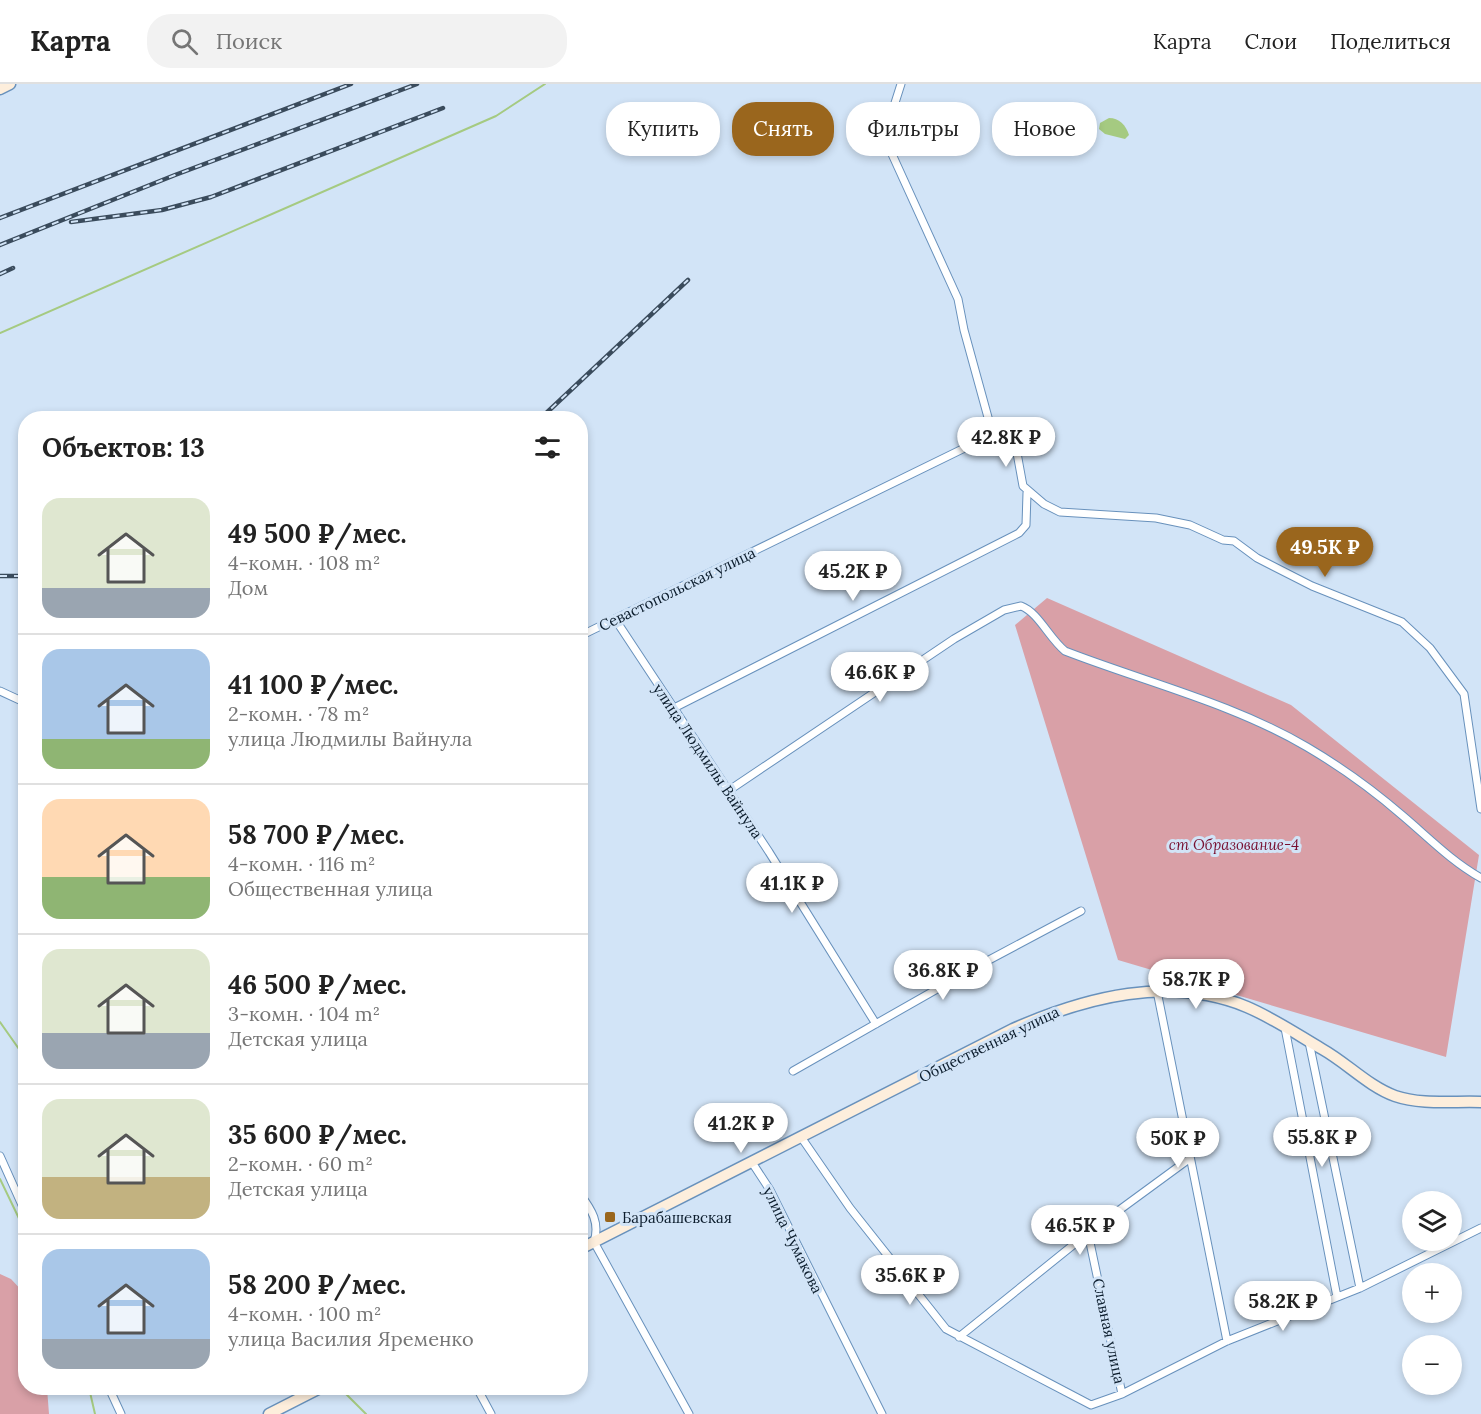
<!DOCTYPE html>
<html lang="ru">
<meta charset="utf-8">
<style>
:root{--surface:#fff;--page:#f2f2f2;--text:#222;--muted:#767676;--line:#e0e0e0;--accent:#9a661d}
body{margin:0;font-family:Lora,serif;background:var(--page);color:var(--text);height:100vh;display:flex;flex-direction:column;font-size:22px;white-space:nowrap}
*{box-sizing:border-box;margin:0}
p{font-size:20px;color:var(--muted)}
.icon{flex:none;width:33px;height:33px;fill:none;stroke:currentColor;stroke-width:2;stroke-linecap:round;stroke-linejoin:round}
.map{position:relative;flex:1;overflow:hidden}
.drawer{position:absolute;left:18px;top:327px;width:570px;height:984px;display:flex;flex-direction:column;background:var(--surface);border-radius:24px;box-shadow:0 3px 9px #0003}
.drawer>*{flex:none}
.banner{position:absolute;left:606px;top:18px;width:570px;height:54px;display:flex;gap:12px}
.buttons{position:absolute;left:1402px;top:1107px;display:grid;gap:12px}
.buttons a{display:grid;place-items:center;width:60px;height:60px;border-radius:50%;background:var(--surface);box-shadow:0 3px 9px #0003;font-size:30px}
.price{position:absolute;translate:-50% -51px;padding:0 14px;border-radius:21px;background:#fff;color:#222;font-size:20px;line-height:39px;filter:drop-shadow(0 2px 3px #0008)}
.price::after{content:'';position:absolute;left:50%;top:36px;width:18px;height:14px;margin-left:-9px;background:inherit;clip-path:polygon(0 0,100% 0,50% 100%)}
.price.active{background:var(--accent);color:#fff}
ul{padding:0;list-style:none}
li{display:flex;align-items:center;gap:18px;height:150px;padding:0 24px}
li+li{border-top:2px solid var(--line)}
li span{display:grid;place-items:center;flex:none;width:168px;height:120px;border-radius:18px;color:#555}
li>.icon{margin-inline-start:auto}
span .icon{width:72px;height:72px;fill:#fffc;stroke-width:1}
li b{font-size:26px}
h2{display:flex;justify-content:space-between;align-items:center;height:72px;padding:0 24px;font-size:26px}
.pill{padding:0 21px;border-radius:24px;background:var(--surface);box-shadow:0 3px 9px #0003;font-size:21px;line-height:54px}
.pill.active{background:var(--accent);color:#fff}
header{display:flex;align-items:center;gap:36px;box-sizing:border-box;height:84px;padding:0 30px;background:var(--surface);border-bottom:2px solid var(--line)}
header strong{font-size:28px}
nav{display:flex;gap:33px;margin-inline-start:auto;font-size:21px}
.search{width:420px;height:54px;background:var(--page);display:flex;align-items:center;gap:15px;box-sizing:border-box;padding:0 21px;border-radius:24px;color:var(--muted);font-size:22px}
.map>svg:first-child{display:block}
</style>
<header>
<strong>Карта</strong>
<div class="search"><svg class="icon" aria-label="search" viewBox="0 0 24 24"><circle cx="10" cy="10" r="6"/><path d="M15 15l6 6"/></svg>Поиск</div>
<nav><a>Карта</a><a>Слои</a><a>Поделиться</a></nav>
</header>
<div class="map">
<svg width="1481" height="1330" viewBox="0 0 1481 1330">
<rect width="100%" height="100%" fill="#d2e4f7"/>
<!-- green -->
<path fill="#d9a0a7" d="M 1047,514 L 1291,621 L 1479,771 L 1446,973 L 1118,876 L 1015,541 Z
M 0,1190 L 11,1195 L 25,1210 L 26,1304 L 47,1304 L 49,1330 L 0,1330 Z"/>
<!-- water -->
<path fill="#a5ca81" d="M 1109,34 C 1119,34 1126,41 1129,51 L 1125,55 L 1105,50 L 1099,45 L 1100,39 Z"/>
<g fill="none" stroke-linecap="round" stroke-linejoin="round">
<!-- stream -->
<path stroke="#a5ca81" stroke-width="2" d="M 0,249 L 496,32 L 545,0
M 0,938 L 26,975
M 0,1095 L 26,1149
M 89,1304 L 95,1330
M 340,1304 L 366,1330"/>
<!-- street casing -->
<g stroke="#6891bc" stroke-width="9">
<path id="street" d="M 985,354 L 1002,353 L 1011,357 L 1017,369 L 1023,402 L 1044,420 L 1060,428 L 1156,434 L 1190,441 L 1223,456 L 1234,457 L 1257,474 L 1312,502 L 1402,538 L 1430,564 L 1464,610 L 1481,725
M 615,535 L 769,768 L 876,940
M 580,552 L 985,354 L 989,337 L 964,246 L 958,215 L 886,57 L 887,44 L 901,0
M 0,607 L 26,619
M 672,625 L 1019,449 L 1026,441 L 1027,409
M 728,707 L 954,555 L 1004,526 L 1021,522 C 1038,528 1049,554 1065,567 C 1145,598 1232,619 1307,663 C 1341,683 1373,706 1403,732 C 1429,754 1451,777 1481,794
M 1157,907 L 1227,1257
M 1285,944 L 1337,1213
M 1309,958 L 1360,1204
M 793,987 L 974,884 L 1081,827
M 801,1053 L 850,1124 L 946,1245 L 1091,1321 L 1122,1310 L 1227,1257 L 1360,1204 L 1481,1144
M 0,1072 L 26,1130
M 753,1080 L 770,1106 L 882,1330
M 580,1110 C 592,1126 600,1139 594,1158 L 689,1330
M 1088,1149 L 1122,1310
M 959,1253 L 1088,1149 L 1189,1075
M 109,1304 L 121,1330
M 477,1304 L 491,1330"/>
</g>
<!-- secondary casing -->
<g stroke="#6891bc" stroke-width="13">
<path id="secondary" d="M 0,5 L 10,0
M 580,1165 L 1013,945 C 1086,913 1169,891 1247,923 C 1273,934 1298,951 1322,965 C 1347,979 1368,1002 1395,1012 C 1421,1021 1453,1017 1481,1018
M 269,1330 L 320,1304"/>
</g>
<!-- street -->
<use href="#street" stroke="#fff" stroke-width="7"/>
<!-- secondary -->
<use href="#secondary" stroke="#fdeedc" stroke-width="10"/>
<!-- rail casing -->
<g stroke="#3a4b5c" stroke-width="4.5">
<path id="rail" d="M 0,134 L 351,0
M 71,138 L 162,126 L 211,113 L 443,24
M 0,161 L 175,91 L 417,0
M 0,190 L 13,184
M 541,334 L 688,196
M 0,492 L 26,492"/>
</g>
<!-- rail -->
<use href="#rail" stroke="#d2e4f7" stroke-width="2" stroke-dasharray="7" stroke-linecap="butt"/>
</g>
<!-- markers -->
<rect fill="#9a661d" stroke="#d2e4f7" stroke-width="2" x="604" y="1127" width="12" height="12" rx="3"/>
<g text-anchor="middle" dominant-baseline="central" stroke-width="6" stroke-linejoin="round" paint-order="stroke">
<!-- street labels -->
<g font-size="15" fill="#0b1c2c" stroke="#d2e4f7">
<text transform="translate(677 505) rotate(-26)">Севастопольская улица</text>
<text transform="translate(708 677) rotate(56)">улица Людмилы Вайнула</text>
<text transform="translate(989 960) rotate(-26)">Общественная улица</text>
<text transform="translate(793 1156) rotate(64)">улица Чумакова</text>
<text transform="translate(1109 1247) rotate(78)">Славная улица</text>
</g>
<!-- park labels -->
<g font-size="15" font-style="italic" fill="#781030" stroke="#d2e4f7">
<text x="1234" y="760">ст Образование-4</text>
</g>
<!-- poi labels -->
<g font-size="15" fill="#0b1c2c" stroke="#d2e4f7" text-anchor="start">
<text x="622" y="1133">Барабашевская</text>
</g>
</g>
</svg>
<div class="buttons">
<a><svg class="icon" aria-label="layers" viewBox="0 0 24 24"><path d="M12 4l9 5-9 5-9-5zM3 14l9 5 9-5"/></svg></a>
<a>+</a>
<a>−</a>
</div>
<b class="price" style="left:1006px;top:384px">42.8K ₽</b>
<b class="price active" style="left:1325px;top:494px">49.5K ₽</b>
<b class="price" style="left:853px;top:518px">45.2K ₽</b>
<b class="price" style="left:880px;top:619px">46.6K ₽</b>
<b class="price" style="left:792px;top:830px">41.1K ₽</b>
<b class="price" style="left:943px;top:917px">36.8K ₽</b>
<b class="price" style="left:1196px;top:926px">58.7K ₽</b>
<b class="price" style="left:741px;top:1070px">41.2K ₽</b>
<b class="price" style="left:1322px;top:1084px">55.8K ₽</b>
<b class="price" style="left:1178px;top:1085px">50K ₽</b>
<b class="price" style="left:1080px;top:1172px">46.5K ₽</b>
<b class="price" style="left:910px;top:1222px">35.6K ₽</b>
<b class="price" style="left:1283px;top:1248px">58.2K ₽</b>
<div class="banner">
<a class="pill">Купить</a>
<a class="pill active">Снять</a>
<a class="pill">Фильтры</a>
<a class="pill">Новое</a>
</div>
<section class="drawer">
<h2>Объектов: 13<svg class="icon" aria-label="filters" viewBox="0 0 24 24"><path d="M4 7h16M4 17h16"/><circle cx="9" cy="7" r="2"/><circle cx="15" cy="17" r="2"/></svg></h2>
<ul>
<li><span style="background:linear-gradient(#dfe7d0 75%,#9aa5b1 0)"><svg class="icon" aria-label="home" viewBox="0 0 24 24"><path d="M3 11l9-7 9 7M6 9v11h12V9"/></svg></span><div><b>49 500 ₽/мес.</b><p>4-комн. · 108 m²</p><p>Дом</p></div></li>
<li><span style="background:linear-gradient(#a9c7e8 75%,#8fb573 0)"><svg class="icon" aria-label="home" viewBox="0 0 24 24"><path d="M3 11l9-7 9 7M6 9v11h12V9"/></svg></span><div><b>41 100 ₽/мес.</b><p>2-комн. · 78 m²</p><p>улица Людмилы Вайнула</p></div></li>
<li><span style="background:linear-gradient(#ffd9b3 65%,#8fb573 0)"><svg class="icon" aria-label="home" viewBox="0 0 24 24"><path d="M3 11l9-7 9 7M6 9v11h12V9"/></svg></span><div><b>58 700 ₽/мес.</b><p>4-комн. · 116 m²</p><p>Общественная улица</p></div></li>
<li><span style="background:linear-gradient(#dfe7d0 70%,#9aa5b1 0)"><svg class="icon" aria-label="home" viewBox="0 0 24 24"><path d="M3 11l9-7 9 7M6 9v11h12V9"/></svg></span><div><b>46 500 ₽/мес.</b><p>3-комн. · 104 m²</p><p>Детская улица</p></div></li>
<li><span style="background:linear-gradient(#dfe7d0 65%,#c2b280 0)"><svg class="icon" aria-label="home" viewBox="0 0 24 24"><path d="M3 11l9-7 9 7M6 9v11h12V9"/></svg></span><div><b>35 600 ₽/мес.</b><p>2-комн. · 60 m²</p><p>Детская улица</p></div></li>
<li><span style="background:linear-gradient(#a9c7e8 75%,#9aa5b1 0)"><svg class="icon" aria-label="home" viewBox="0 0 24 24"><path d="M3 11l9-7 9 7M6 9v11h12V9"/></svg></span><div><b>58 200 ₽/мес.</b><p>4-комн. · 100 m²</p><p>улица Василия Яременко</p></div></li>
</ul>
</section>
</div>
